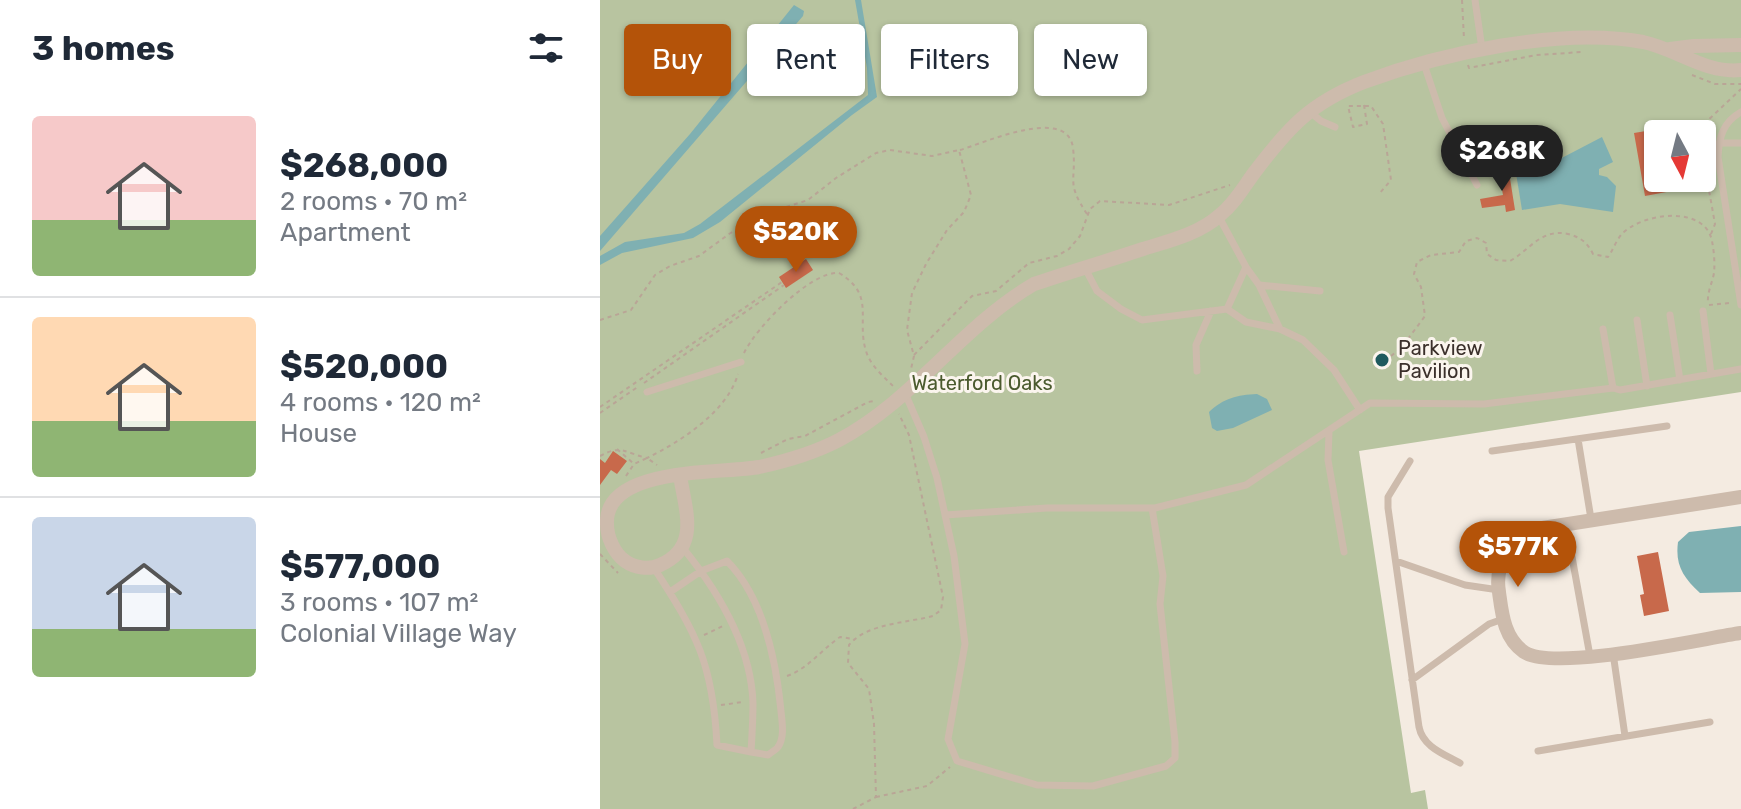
<!DOCTYPE html>
<meta charset="utf-8">
<style>
:root{--surface:#fff;--page:#f6f6f7;--text:#1f2937;--muted:#747a83;--line:#e0e1e3;--accent:#b45309}
body{margin:0;font-family:Rubik,sans-serif;background:var(--page);color:var(--text);height:100vh;display:flex;flex-direction:column;font-size:30px;white-space:nowrap}
*{box-sizing:border-box;margin:0}
p{font-size:26px;color:var(--muted)}
.icon{flex:none;width:44px;height:44px;fill:none;stroke:currentColor;stroke-width:2;stroke-linecap:round;stroke-linejoin:round}
.map{position:relative;flex:1;overflow:hidden}
.sheet{display:flex;flex-direction:column;background:var(--surface);width:600px}
.sheet>*{flex:none}
.guide{position:absolute;left:24px;top:24px;width:760px;height:72px;display:flex;gap:16px}
.needle{width:52px;rotate:173deg}
.fabs{position:absolute;left:1044px;top:120px;display:grid;gap:16px}
.fabs a{display:grid;place-items:center;width:72px;height:72px;border-radius:8px;background:var(--surface);box-shadow:0 2px 6px #0004;font-size:40px}
.price{position:absolute;translate:-50% -68px;padding:0 18px;border-radius:28px;background:var(--accent);color:#fff;font-size:26px;line-height:52px;filter:drop-shadow(0 2px 4px #0008)}
.price::after{content:'';position:absolute;left:50%;top:48px;width:24px;height:18px;margin-left:-12px;background:inherit;clip-path:polygon(0 0,100% 0,50% 100%)}
.price.on{background:#222;color:#fff}
ul{padding:0;list-style:none}
li{display:flex;align-items:center;gap:24px;height:200px;padding:0 32px}
li+li{border-top:2px solid var(--line)}
li span{display:grid;place-items:center;flex:none;width:224px;height:160px;border-radius:8px;color:#555}
li>.icon{margin-inline-start:auto}
span .icon{width:96px;height:96px;fill:#fffc;stroke-width:1}
li b{font-size:34px}
h2{display:flex;justify-content:space-between;align-items:center;height:96px;padding:0 32px;font-size:34px}
.chip{padding:0 28px;border-radius:8px;background:var(--surface);box-shadow:0 2px 6px #0004;font-size:28px;line-height:72px}
.chip.on{background:var(--accent);color:#fff}
main{display:flex;flex:1;min-height:0}
.map>svg:first-child{display:block}
</style>
<main>
<section class="sheet">
<h2>3 homes<svg class="icon" aria-label="filters" viewBox="0 0 24 24"><path d="M4 7h16M4 17h16"/><circle cx="9" cy="7" r="2"/><circle cx="15" cy="17" r="2"/></svg></h2>
<ul>
<li><span style="background:linear-gradient(#f6c9c9 65%,#8fb573 0)"><svg class="icon" aria-label="home" viewBox="0 0 24 24"><path d="M3 11l9-7 9 7M6 9v11h12V9"/></svg></span><div><b>$268,000</b><p>2 rooms · 70 m²</p><p>Apartment</p></div></li>
<li><span style="background:linear-gradient(#ffd9b3 65%,#8fb573 0)"><svg class="icon" aria-label="home" viewBox="0 0 24 24"><path d="M3 11l9-7 9 7M6 9v11h12V9"/></svg></span><div><b>$520,000</b><p>4 rooms · 120 m²</p><p>House</p></div></li>
<li><span style="background:linear-gradient(#c9d6e8 70%,#8fb573 0)"><svg class="icon" aria-label="home" viewBox="0 0 24 24"><path d="M3 11l9-7 9 7M6 9v11h12V9"/></svg></span><div><b>$577,000</b><p>3 rooms · 107 m²</p><p>Colonial Village Way</p></div></li>
</ul>
</section>
<div class="map">
<svg width="1141" height="809" viewBox="0 0 1141 809">
<rect width="100%" height="100%" fill="#f4ebe1"/>
<!-- green -->
<path fill="#b8c4a0" fill-rule="evenodd" d="M 0,0 L 1141,0 L 1141,392 L 759,451 L 811,793 L 825,790 L 828,809 L 0,809 ZM 1058,134 L 1102,134 L 1102,178 L 1058,178 Z"/>
<!-- water -->
<path fill="#7fb0b2" d="M 255,0 L 261,0 L 277,97 L 252,115 L 120,222 L 93,238 L 22,253 L 0,265 L 0,256 L 25,242 L 84,233 L 100,224 L 268,95 L 267,68 Z
M 194,5 L 204,11 L 203,16 L 0,251 L 0,236 L 90,134 Z
M 1002,137 L 1013,162 L 999,169 L 999,175 L 1007,177 L 1016,186 L 1013,212 L 960,204 L 922,210 L 915,167 L 956,161 Z
M 657,394 L 667,399 L 672,410 L 633,428 L 617,431 L 612,428 L 609,412 C 624,398 637,395 657,394 Z
M 1141,526 L 1141,592 L 1100,593 C 1083,577 1075,565 1078,542 L 1089,532 Z"/>
<!-- building -->
<path fill="#c8694b" d="M 1058,129 L 1058,178 L 1087,178 L 1088,188 L 1045,196 L 1034,133 Z
M 908,166 L 915,210 L 906,212 L 905,205 L 882,208 L 880,199 L 903,195 L 898,168 Z
M 206,259 L 213,270 L 186,288 L 179,277 Z
M 13,451 L 27,461 L 17,474 L 11,470 L 0,485 L 0,459 L 5,463 Z
M 1058,552 L 1069,611 L 1044,616 L 1040,595 L 1044,594 L 1037,556 Z"/>
<g fill="none" stroke-linecap="round" stroke-linejoin="round">
<!-- path -->
<path stroke="#b9a596" stroke-width="2" stroke-dasharray="4 4" stroke-linecap="butt" d="M 862,0 L 864,39
M 868,65 L 869,68 L 936,55 L 982,52
M 1092,75 L 1115,84 L 1141,84
M 764,105 L 767,124 L 753,127 L 748,106 L 771,106 L 783,124 L 791,180 L 779,194
M 360,150 C 384,143 468,105 473,148 C 477,181 465,181 487,214
M 1111,234 L 1115,224 L 1102,151 L 1107,141 L 1106,122 L 1141,89
M 1109,305 L 1130,303
M 0,320 L 31,310 L 55,275 L 70,266 L 99,256 L 129,234 L 164,214 L 208,200 L 236,178 L 276,153 L 290,150 L 332,156 L 359,150 L 371,195 L 364,212 L 347,230 L 326,264 L 312,293 L 307,330 L 314,356 L 311,369
M 144,353 C 156,328 210,271 239,273 C 276,295 256,319 266,351 C 270,365 283,376 293,386
M 314,355 L 372,296 L 396,291 L 429,263 L 457,256 L 469,249 L 480,236 L 490,209 L 500,201 L 569,205 L 630,185
M 791,356 L 802,347 L 825,316 L 821,287 L 814,274 L 817,262 L 831,255 L 859,252 L 866,241 L 877,238 L 886,243 L 887,254 L 896,260 L 910,261 C 930,250 941,228 968,234 C 980,237 987,242 993,254 L 1008,257 C 1013,250 1016,241 1021,235 C 1040,213 1105,204 1112,241 C 1114,251 1115,263 1114,273 C 1112,284 1107,292 1108,304
M 44,383 L 184,285
M 0,407 L 182,282
M 0,413 L 39,386
M 17,449 L 33,463
M 161,453 L 188,439 L 205,436 L 268,402 L 274,401
M 0,456 C 22,444 25,453 47,458 C 80,442 127,412 138,374
M 26,476 L 34,464 L 47,458 L 57,465
M 0,554 L 18,573
M 104,635 L 123,626
M 187,676 C 209,668 221,650 240,637 L 254,639
M 121,705 L 143,702
M 276,797 L 327,786 L 350,767
M 253,809 L 276,797 L 274,724 L 269,689 L 248,663 L 249,645 C 267,623 307,623 333,616 L 341,610 L 343,597 L 309,435 L 299,414"/>
<!-- lane -->
<path stroke="#cdbbac" stroke-width="7" d="M 875,0 L 882,49
M 824,64 L 842,118 L 877,185
M 710,112 L 721,121 L 735,127
M 1141,112 C 1123,122 1119,137 1118,157 L 1141,305
M 1119,143 L 1141,143
M 619,217 L 646,267 L 627,309 L 646,322 L 680,329 L 703,340 L 734,370 L 760,410
M 646,267 L 659,285 L 680,329
M 485,268 L 497,291 L 521,309 L 542,320 L 627,309
M 659,285 L 720,291
M 1103,311 L 1111,374
M 1070,315 L 1080,380
M 1037,320 L 1047,386
M 1003,329 L 1013,388 L 1020,390 L 1141,369
M 597,371 L 596,345 L 611,311
M 47,392 L 141,362
M 305,393 L 324,437 L 337,478 L 354,556 L 365,644 L 348,739 L 357,761 L 437,785 L 493,786 L 566,766 L 575,758 L 575,742 L 560,604 L 563,576 L 552,508
M 729,432 L 728,460 L 744,552
M 978,439 L 991,519
M 892,451 L 1067,426
M 810,461 L 788,497 L 788,508 L 819,727 C 823,747 844,754 860,763
M 345,515 L 447,508 L 555,508 L 646,485 L 770,403 L 884,404 L 1013,388
M 966,524 L 990,656
M 796,561 L 865,585 L 899,590
M 54,568 C 97,634 113,664 117,745 L 151,752 C 152,736 153,719 153,703 C 151,645 118,591 83,548
M 70,592 L 101,571 L 127,561 C 164,598 176,660 181,711 C 182,722 185,737 178,747 C 177,749 169,754 168,755 L 151,752
M 1013,653 L 1025,736
M 812,680 L 889,624 L 903,619
M 938,751 L 1110,722"/>
<!-- street -->
<path stroke="#cdbbac" stroke-width="14" d="M 1070,49 L 1094,46 L 1141,45
M 80,475 C 85,510 101,547 60,565 C 49,570 35,568 25,561 C 14,553 7,537 7,524 C 4,466 121,474 159,467 C 187,461 214,453 239,440 C 313,401 362,326 434,284 C 470,272 507,261 543,249 C 569,241 599,234 620,215 C 635,203 643,188 654,173 C 688,128 710,103 764,82 C 842,53 961,27 1043,42 C 1077,49 1106,74 1141,70
M 1141,497 L 936,529 C 911,543 894,562 899,592 C 902,614 904,638 924,652 C 954,672 1100,639 1141,633"/>
</g>
<!-- markers -->
<circle fill="#1f5a5e" stroke="#fbf5ee" stroke-width="3" cx="782" cy="360" r="8"/>
<g text-anchor="middle" dominant-baseline="central" stroke-width="6" stroke-linejoin="round" paint-order="stroke">
<!-- poi labels -->
<g font-size="20" fill="#3b302b" stroke="#fbf5ee" text-anchor="start">
<text x="798" y="348">Parkview<tspan x="798" dy="23">Pavilion</tspan></text>
</g>
<!-- park labels -->
<g font-size="20" fill="#4a5a2e" stroke="#fbf5ee">
<text x="382" y="383">Waterford Oaks</text>
</g>
</g>
</svg>
<div class="fabs">
<a><svg class="needle" viewBox="-14 -14 28 28"><path d="M0-13l5 13h-10z" fill="#e53935"/><path d="M0 13l5-13h-10z" fill="#747a83"/></svg></a>
</div>
<b class="price on" style="left:902px;top:193px">$268K</b>
<b class="price" style="left:196px;top:274px">$520K</b>
<b class="price" style="left:918px;top:589px">$577K</b>
<div class="guide">
<a class="chip on">Buy</a>
<a class="chip">Rent</a>
<a class="chip">Filters</a>
<a class="chip">New</a>
</div>
</div>
</main>
